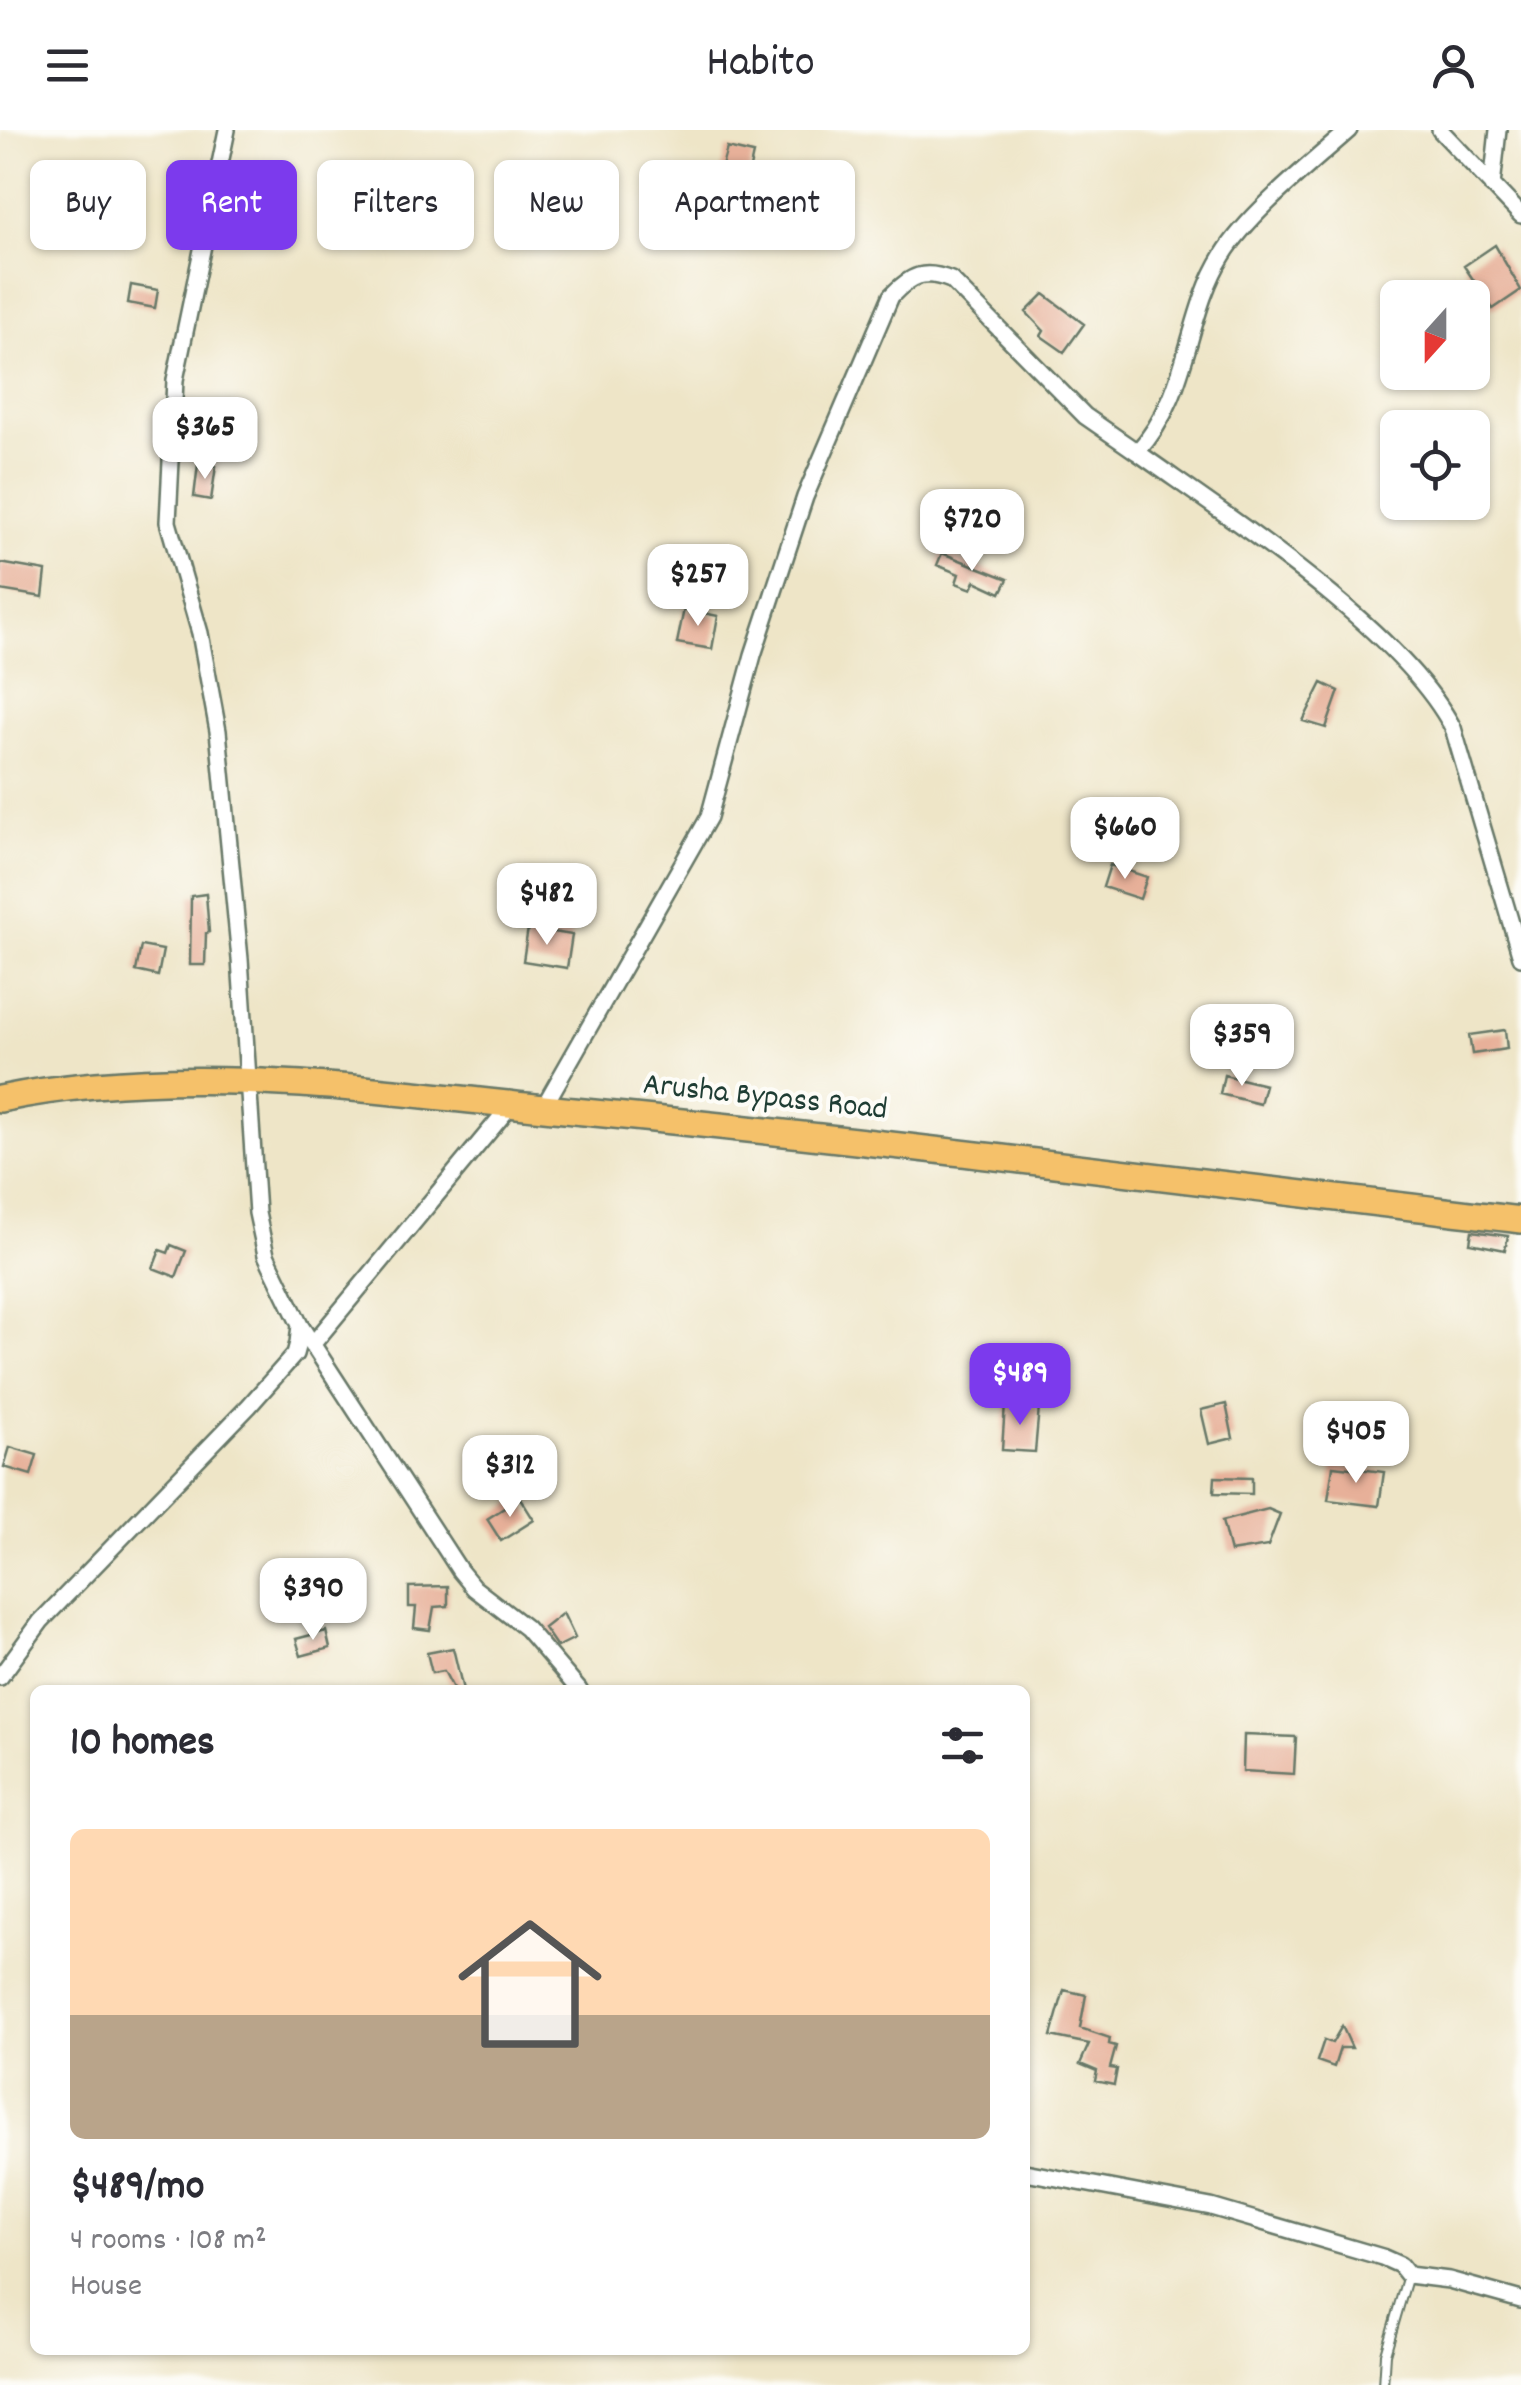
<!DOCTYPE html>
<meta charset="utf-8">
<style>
:root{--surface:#fff;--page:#f2f2f3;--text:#2b2b33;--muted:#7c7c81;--line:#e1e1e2;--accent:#7c3aed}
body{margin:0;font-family:Dekko,sans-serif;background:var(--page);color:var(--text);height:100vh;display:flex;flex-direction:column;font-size:38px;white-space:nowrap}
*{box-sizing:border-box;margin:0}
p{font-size:32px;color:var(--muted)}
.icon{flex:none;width:55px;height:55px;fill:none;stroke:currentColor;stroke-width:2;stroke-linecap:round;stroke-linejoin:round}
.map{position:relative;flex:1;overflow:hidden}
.details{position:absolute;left:30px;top:1555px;width:1000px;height:670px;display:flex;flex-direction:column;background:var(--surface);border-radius:15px;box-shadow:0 2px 8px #0004}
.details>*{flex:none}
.guide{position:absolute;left:30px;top:30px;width:1000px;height:90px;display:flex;gap:20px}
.needle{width:65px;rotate:201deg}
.tools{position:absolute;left:1380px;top:150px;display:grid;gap:20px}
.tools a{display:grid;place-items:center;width:110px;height:110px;border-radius:15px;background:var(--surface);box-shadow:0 2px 8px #0004;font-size:50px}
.price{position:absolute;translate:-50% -85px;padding:0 22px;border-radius:20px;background:#fff;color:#222;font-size:32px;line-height:65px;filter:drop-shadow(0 2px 5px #0008)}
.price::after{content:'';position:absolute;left:50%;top:60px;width:30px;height:22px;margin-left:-15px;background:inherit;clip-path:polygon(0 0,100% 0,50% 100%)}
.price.on{background:var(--accent);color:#fff}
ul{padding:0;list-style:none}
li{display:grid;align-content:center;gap:20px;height:530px;padding:0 40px}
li+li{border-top:2px solid var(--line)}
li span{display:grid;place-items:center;height:310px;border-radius:15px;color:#555}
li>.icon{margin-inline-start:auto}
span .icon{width:180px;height:180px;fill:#fffc;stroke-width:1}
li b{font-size:42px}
h2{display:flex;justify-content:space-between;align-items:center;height:120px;padding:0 40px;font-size:42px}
.pill{padding:0 35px;border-radius:15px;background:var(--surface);box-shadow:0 2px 8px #0004;font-size:35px;line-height:90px}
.pill.on{background:var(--accent);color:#fff}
header{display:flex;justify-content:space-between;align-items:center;height:130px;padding:0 40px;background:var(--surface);font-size:45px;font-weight:600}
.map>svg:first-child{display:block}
</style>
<header><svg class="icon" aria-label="menu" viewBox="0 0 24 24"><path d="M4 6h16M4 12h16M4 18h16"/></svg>Habito<svg class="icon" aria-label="person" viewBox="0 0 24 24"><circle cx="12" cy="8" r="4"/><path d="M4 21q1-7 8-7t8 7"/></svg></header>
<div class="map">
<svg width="1521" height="2255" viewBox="0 0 1521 2255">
<rect width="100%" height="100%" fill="#fdfcf7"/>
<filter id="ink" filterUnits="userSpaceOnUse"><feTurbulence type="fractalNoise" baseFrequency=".01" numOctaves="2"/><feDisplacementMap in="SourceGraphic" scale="20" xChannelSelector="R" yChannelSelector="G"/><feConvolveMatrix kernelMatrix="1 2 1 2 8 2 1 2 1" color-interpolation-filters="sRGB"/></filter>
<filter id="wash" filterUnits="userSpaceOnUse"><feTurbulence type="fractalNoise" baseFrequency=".0048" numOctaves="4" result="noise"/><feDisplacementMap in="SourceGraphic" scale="40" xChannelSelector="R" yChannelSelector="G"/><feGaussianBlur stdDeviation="2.25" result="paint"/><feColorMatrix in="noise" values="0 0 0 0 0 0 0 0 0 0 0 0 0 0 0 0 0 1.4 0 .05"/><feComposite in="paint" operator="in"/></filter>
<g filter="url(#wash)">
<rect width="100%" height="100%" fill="#eee5c7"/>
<g id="blocks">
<!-- building -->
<path fill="#e7b099" d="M 727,18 L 753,24 L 748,47 L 721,40 Z
M 1495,115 L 1521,160 L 1493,179 L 1464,136 Z
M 131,155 L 158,160 L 155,178 L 128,173 Z
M 1044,164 L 1084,194 L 1064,222 L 1041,206 L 1044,201 L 1026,182 Z
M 198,334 L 216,336 L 211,370 L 194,367 Z
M 942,423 L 1008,449 L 1001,463 L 975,451 L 972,459 L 956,453 L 959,444 L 937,435 Z
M 0,433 L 46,441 L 43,467 L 0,460 Z
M 684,479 L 718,486 L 712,519 L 677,513 Z
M 1322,553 L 1339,561 L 1326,598 L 1303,591 Z
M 1110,735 L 1147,747 L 1140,769 L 1103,757 Z
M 206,764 L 209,802 L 206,803 L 205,835 L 190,835 L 191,766 Z
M 528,798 L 572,805 L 567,838 L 523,831 Z
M 141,816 L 163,820 L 158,846 L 136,841 Z
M 1505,900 L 1507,919 L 1472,924 L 1469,905 Z
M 1224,945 L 1265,955 L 1260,974 L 1220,964 Z
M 1472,1101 L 1508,1106 L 1505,1120 L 1470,1113 Z
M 171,1115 L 186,1121 L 176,1147 L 153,1138 L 160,1120 L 168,1123 Z
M 1005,1274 L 1039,1277 L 1035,1322 L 1002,1320 Z
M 1226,1274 L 1233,1308 L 1209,1314 L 1201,1280 Z
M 10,1317 L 37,1325 L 31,1345 L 4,1337 Z
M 1333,1336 L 1384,1342 L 1379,1376 L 1328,1370 Z
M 1215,1347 L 1252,1348 L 1252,1364 L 1214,1363 Z
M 520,1368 L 534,1390 L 501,1411 L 487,1389 Z
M 1268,1379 L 1280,1384 L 1268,1416 L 1230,1422 L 1222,1391 Z
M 448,1456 L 448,1476 L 434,1477 L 430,1500 L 414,1498 L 416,1477 L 409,1477 L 409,1457 Z
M 563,1483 L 575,1508 L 557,1517 L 544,1498 Z
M 326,1501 L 330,1518 L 301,1526 L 296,1509 Z
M 453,1518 L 463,1560 L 454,1560 L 444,1541 L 432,1543 L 427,1523 Z
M 1244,1605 L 1296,1607 L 1294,1644 L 1243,1641 Z
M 1064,1860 L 1086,1865 L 1080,1898 L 1110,1908 L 1109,1914 L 1116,1916 L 1110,1938 L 1117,1939 L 1114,1955 L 1095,1951 L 1097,1941 L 1080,1934 L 1089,1914 L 1051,1906 Z
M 1342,1896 L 1352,1918 L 1340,1918 L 1334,1937 L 1317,1931 L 1324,1910 L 1332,1913 Z"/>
</g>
</g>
<g filter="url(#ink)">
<use href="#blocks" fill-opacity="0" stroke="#677867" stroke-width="2.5"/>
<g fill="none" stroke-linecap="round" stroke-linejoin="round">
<!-- service casing -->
<g stroke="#677867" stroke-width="12">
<path id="service" d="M 1383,2255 L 1385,2224 L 1408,2145"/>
</g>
<!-- minor casing -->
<g stroke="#677867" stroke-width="20">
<path id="minor" d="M 1440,0 L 1521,85
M 1492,56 L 1498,0
M 1137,322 C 1231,389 1401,499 1453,598 L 1521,827
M 543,978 L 709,687 L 753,525 L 805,367 L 891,166 C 911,145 924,139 951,150 L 1085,286 L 1137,322 C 1190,265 1185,185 1223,125 C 1249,83 1311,34 1349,0
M 300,1195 L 460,1441 L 474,1458 L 526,1498 L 579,1560
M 312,1215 L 511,975
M 0,1547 L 41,1491 L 249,1276 L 295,1224 L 298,1213 L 300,1195 L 266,1125 L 257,1083 L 240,829 L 218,601 L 200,503 L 168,392 L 175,250 L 227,0
M 1025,2042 L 1211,2077 L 1382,2127 L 1400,2135 L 1408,2145 L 1449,2150 L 1521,2170"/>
</g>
<!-- primary casing -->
<g stroke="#677867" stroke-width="30">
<path id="primary" d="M 0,969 C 189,930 384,962 574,981 C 890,1012 1205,1053 1521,1090"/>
</g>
<!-- service -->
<use href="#service" stroke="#fff" stroke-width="8"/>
<!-- minor -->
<use href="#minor" stroke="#fff" stroke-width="15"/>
<!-- primary -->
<use href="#primary" stroke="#f5c16b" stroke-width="25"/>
</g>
</g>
<g text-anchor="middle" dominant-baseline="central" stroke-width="8" stroke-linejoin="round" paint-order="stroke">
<!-- street labels -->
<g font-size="32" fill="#1f3d34" stroke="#fdfcf7">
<text transform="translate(765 969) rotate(6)">Arusha Bypass Road</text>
</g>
</g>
</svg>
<div class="tools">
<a><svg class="needle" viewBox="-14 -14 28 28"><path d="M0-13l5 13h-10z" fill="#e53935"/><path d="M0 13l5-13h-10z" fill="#7c7c81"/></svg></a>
<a><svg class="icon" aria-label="locate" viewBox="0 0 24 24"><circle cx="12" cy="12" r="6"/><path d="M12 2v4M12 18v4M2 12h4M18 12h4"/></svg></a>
</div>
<b class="price" style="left:205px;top:352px">$365</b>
<b class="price" style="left:972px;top:444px">$720</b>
<b class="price" style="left:698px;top:499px">$257</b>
<b class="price" style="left:1125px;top:752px">$660</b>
<b class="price" style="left:547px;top:818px">$482</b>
<b class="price" style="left:1242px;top:959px">$359</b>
<b class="price on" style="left:1020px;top:1298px">$489</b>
<b class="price" style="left:1356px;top:1356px">$405</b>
<b class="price" style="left:510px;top:1390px">$312</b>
<b class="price" style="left:313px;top:1513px">$390</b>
<div class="guide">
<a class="pill">Buy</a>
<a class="pill on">Rent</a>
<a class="pill">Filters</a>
<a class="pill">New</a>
<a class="pill">Apartment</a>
</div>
<section class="details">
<h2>10 homes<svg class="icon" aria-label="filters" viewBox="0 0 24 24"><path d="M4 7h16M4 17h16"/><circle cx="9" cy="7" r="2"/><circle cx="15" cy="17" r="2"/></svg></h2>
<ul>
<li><span style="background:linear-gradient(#ffd9b3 60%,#b9a48a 0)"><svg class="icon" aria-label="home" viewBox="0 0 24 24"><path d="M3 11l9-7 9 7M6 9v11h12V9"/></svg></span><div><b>$489/mo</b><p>4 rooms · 108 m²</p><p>House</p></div></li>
</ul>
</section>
</div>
